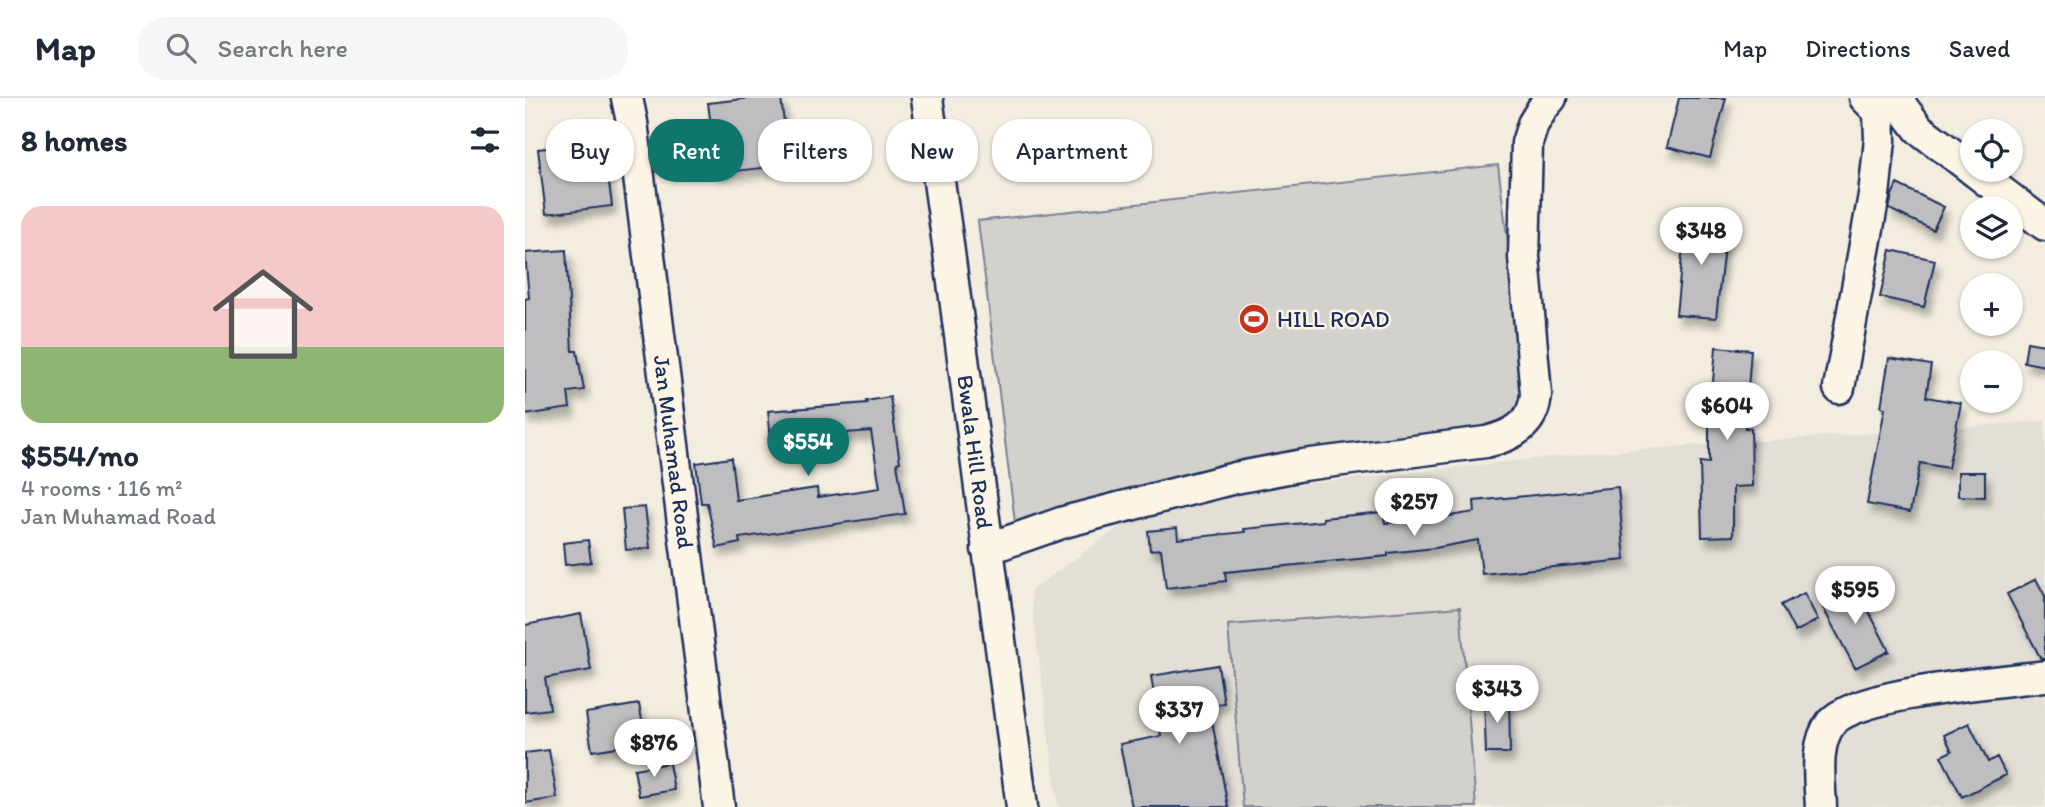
<!DOCTYPE html>
<meta charset="utf-8">
<style>
:root{--surface:#fff;--page:#f6f6f7;--text:#1f2937;--muted:#747a83;--line:#e0e1e3;--accent:#0f766e}
body{margin:0;font-family:Itim,sans-serif;background:var(--page);color:var(--text);height:100vh;display:flex;flex-direction:column;font-size:26px;white-space:nowrap}
*{box-sizing:border-box;margin:0}
p{font-size:23px;color:var(--muted)}
.icon{flex:none;width:38px;height:38px;fill:none;stroke:currentColor;stroke-width:2;stroke-linecap:round;stroke-linejoin:round}
.map{position:relative;flex:1;overflow:hidden}
.panel{display:flex;flex-direction:column;background:var(--surface);width:525px}
.panel>*{flex:none}
.guide{position:absolute;left:21px;top:21px;width:665px;height:63px;display:flex;gap:14px}
.tools{position:absolute;left:1435px;top:21px;display:grid;gap:14px}
.tools a{display:grid;place-items:center;width:63px;height:63px;border-radius:50%;background:var(--surface);box-shadow:0 2px 5px #0004;font-size:35px}
.price{position:absolute;translate:-50% -60px;padding:0 16px;border-radius:24px;background:#fff;color:#222;font-size:23px;line-height:46px;filter:drop-shadow(0 2px 4px #0008)}
.price::after{content:'';position:absolute;left:50%;top:42px;width:21px;height:16px;margin-left:-10px;background:inherit;clip-path:polygon(0 0,100% 0,50% 100%)}
.price.on{background:var(--accent);color:#fff}
ul{padding:0;list-style:none}
li{display:grid;align-content:center;gap:14px;height:371px;padding:0 21px}
li+li{border-top:2px solid var(--line)}
li span{display:grid;place-items:center;height:217px;border-radius:21px;color:#555}
li>.icon{margin-inline-start:auto}
span .icon{width:126px;height:126px;fill:#fffc;stroke-width:1}
li b{font-size:30px}
h2{display:flex;justify-content:space-between;align-items:center;height:84px;padding:0 21px;font-size:30px}
.pill{padding:0 24px;border-radius:28px;background:var(--surface);box-shadow:0 2px 5px #0004;font-size:24px;line-height:63px}
.pill.on{background:var(--accent);color:#fff}
header{display:flex;align-items:center;gap:42px;box-sizing:border-box;height:98px;padding:0 35px;background:var(--surface);border-bottom:2px solid var(--line)}
header strong{font-size:33px}
nav{display:flex;gap:38px;margin-inline-start:auto;font-size:24px}
.search{width:490px;height:63px;background:var(--page);display:flex;align-items:center;gap:18px;box-sizing:border-box;padding:0 24px;border-radius:28px;color:var(--muted);font-size:26px}
main{display:flex;flex:1;min-height:0}
.map>svg:first-child{display:block}
</style>
<header>
<strong>Map</strong>
<div class="search"><svg class="icon" aria-label="search" viewBox="0 0 24 24"><circle cx="10" cy="10" r="6"/><path d="M15 15l6 6"/></svg>Search here</div>
<nav><a>Map</a><a>Directions</a><a>Saved</a></nav>
</header>
<main>
<section class="panel">
<h2>8 homes<svg class="icon" aria-label="filters" viewBox="0 0 24 24"><path d="M4 7h16M4 17h16"/><circle cx="9" cy="7" r="2"/><circle cx="15" cy="17" r="2"/></svg></h2>
<ul>
<li><span style="background:linear-gradient(#f6c9c9 65%,#8fb573 0)"><svg class="icon" aria-label="home" viewBox="0 0 24 24"><path d="M3 11l9-7 9 7M6 9v11h12V9"/></svg></span><div><b>$554/mo</b><p>4 rooms · 116 m²</p><p>Jan Muhamad Road</p></div></li>
</ul>
</section>
<div class="map">
<svg width="1520" height="709" viewBox="0 0 1520 709">
<defs>
<filter id="shadow"><feDropShadow dx="4.5" dy="8" stdDeviation="3.5" flood-color="#0004"/></filter>
</defs>
<rect width="100%" height="100%" fill="#f3ede0"/>
<filter id="ink" filterUnits="userSpaceOnUse"><feTurbulence type="fractalNoise" baseFrequency=".0143" numOctaves="2"/><feDisplacementMap in="SourceGraphic" scale="14" xChannelSelector="R" yChannelSelector="G"/><feConvolveMatrix kernelMatrix="1 2 1 2 8 2 1 2 1" color-interpolation-filters="sRGB"/></filter>
<g filter="url(#ink)">
<!-- built -->
<path fill="#e3dfd6" d="M 1520,323 L 1520,709 L 533,709 L 505,493 L 605,421 L 698,395 L 1062,355 Z"/>
<!-- green -->
<path fill="#d3d1cc" stroke="#778095" stroke-width="2" d="M 973,67 L 1005,318 L 972,342 L 492,441 L 453,123 Z
M 935,509 L 951,709 L 718,709 L 703,527 Z"/>
<!-- building -->
<path fill="#bebec0" stroke="#1b2f5e" stroke-width="2" filter="url(#shadow)" d="M 227,0 L 256,0 L 264,67 L 192,75 L 183,5 Z
M 1154,0 L 1201,0 L 1185,60 L 1142,49 Z
M 50,47 L 55,80 L 83,77 L 87,108 L 21,116 L 13,51 Z
M 1372,86 L 1419,109 L 1408,132 L 1364,111 L 1367,97 Z
M 1161,118 L 1202,122 L 1191,220 L 1151,217 Z
M 41,152 L 47,253 L 52,253 L 59,292 L 43,294 L 45,310 L 0,317 L 0,201 L 4,200 L 0,155 Z
M 1366,152 L 1410,162 L 1399,209 L 1355,199 Z
M 1502,244 L 1520,247 L 1520,268 L 1499,264 Z
M 1191,249 L 1226,252 L 1220,330 L 1226,330 L 1227,388 L 1208,389 L 1208,438 L 1177,439 L 1175,364 L 1184,365 L 1184,330 Z
M 1364,260 L 1406,267 L 1401,299 L 1436,305 L 1423,370 L 1395,365 L 1385,414 L 1342,406 L 1360,310 L 1356,309 Z
M 365,299 L 375,364 L 372,365 L 380,416 L 214,440 L 215,445 L 192,450 L 182,405 L 176,405 L 171,365 L 206,360 L 211,402 L 292,390 L 293,399 L 355,390 L 346,333 L 246,341 L 243,313 L 342,305 L 341,303 Z
M 1433,374 L 1460,374 L 1460,399 L 1433,398 Z
M 1093,389 L 1100,462 L 957,476 L 953,442 L 910,450 L 863,455 L 863,458 L 700,474 L 701,483 L 641,490 L 636,451 L 625,452 L 623,433 L 652,430 L 653,441 L 720,434 L 719,431 L 798,423 L 798,420 L 858,414 L 860,425 L 893,423 L 950,414 L 949,403 Z
M 120,409 L 125,450 L 101,452 L 97,411 Z
M 63,442 L 66,464 L 40,467 L 38,445 Z
M 1511,481 L 1520,498 L 1520,561 L 1516,561 L 1482,496 Z
M 1330,486 L 1364,553 L 1330,570 L 1295,504 Z
M 1279,495 L 1293,522 L 1270,534 L 1256,507 Z
M 56,516 L 66,572 L 20,580 L 25,611 L 0,614 L 0,527 Z
M 693,567 L 699,605 L 684,607 L 703,709 L 607,709 L 595,646 L 636,638 L 626,578 Z
M 984,598 L 985,655 L 961,655 L 959,601 Z
M 114,606 L 121,644 L 67,653 L 61,615 Z
M 1444,625 L 1463,664 L 1472,659 L 1481,677 L 1437,699 L 1416,658 L 1427,653 L 1419,637 Z
M 24,652 L 32,700 L 0,705 L 0,655 Z
M 144,665 L 149,692 L 114,698 L 109,671 Z"/>
<g fill="none" stroke-linecap="round" stroke-linejoin="round">
<!-- minor casing -->
<g stroke="#1b2f5e" stroke-width="35">
<g id="minor">
<path id="s1" d="M 102,0 L 107,24 L 194,709"/>
<path id="s2" d="M 402,0 L 422,139 L 497,709"/>
<path d="M 1366,0 L 1372,2 L 1394,31 L 1447,71"/>
<path d="M 1448,72 L 1520,127"/>
<path d="M 1314,290 L 1349,97 L 1355,42 L 1354,14 L 1340,0"/>
<path d="M 462,451 L 539,424 L 710,380 L 778,367 L 961,344 C 987,338 1009,327 1011,296 L 999,159 L 1002,45 L 1008,26 L 1019,8 L 1026,0"/>
<path d="M 1296,709 C 1295,683 1289,647 1306,625 C 1331,594 1477,584 1520,578"/>
</g>
</g>
<!-- minor -->
<use href="#minor" stroke="#fcf5e5" stroke-width="30"/>
</g>
</g>
<!-- icons -->
<defs>
<g id="stadium-disc" transform="scale(1.575)"><circle r="9.5" fill="#c8321e" stroke="#fcf5e5"/><path d="M0-5a6.5 5 0 1 0 0 10a6.5 5 0 1 0 0-10ZM-3.5-1.8h7v3.6h-7Z" fill="#fff"/></g>
</defs>
<g fill-rule="evenodd">
<use href="#stadium-disc" x="729" y="221"/>
</g>
<g text-anchor="middle" dominant-baseline="central" stroke-width="5" stroke-linejoin="round" paint-order="stroke">
<!-- poi labels -->
<g font-size="23" fill="#1b2f5e" stroke="#fcf5e5" text-anchor="start">
<text x="752" y="221">HILL ROAD</text>
</g>
<!-- street labels -->
<g font-size="23" fill="#1b2f5e" stroke="#fcf5e5">
<text stroke="none"><textPath href="#s1" startOffset="357">Jan Muhamad Road</textPath></text>
<text stroke="none"><textPath href="#s2" startOffset="357">Bwala Hill Road</textPath></text>
</g>
</g>
</svg>
<div class="tools">
<a><svg class="icon" aria-label="locate" viewBox="0 0 24 24"><circle cx="12" cy="12" r="6"/><path d="M12 2v4M12 18v4M2 12h4M18 12h4"/></svg></a>
<a><svg class="icon" aria-label="layers" viewBox="0 0 24 24"><path d="M12 4l9 5-9 5-9-5zM3 14l9 5 9-5"/></svg></a>
<a>+</a>
<a>−</a>
</div>
<b class="price" style="left:1176px;top:169px">$348</b>
<b class="price" style="left:1202px;top:344px">$604</b>
<b class="price on" style="left:283px;top:380px">$554</b>
<b class="price" style="left:889px;top:440px">$257</b>
<b class="price" style="left:1330px;top:528px">$595</b>
<b class="price" style="left:972px;top:627px">$343</b>
<b class="price" style="left:654px;top:648px">$337</b>
<b class="price" style="left:129px;top:681px">$876</b>
<div class="guide">
<a class="pill">Buy</a>
<a class="pill on">Rent</a>
<a class="pill">Filters</a>
<a class="pill">New</a>
<a class="pill">Apartment</a>
</div>
</div>
</main>
